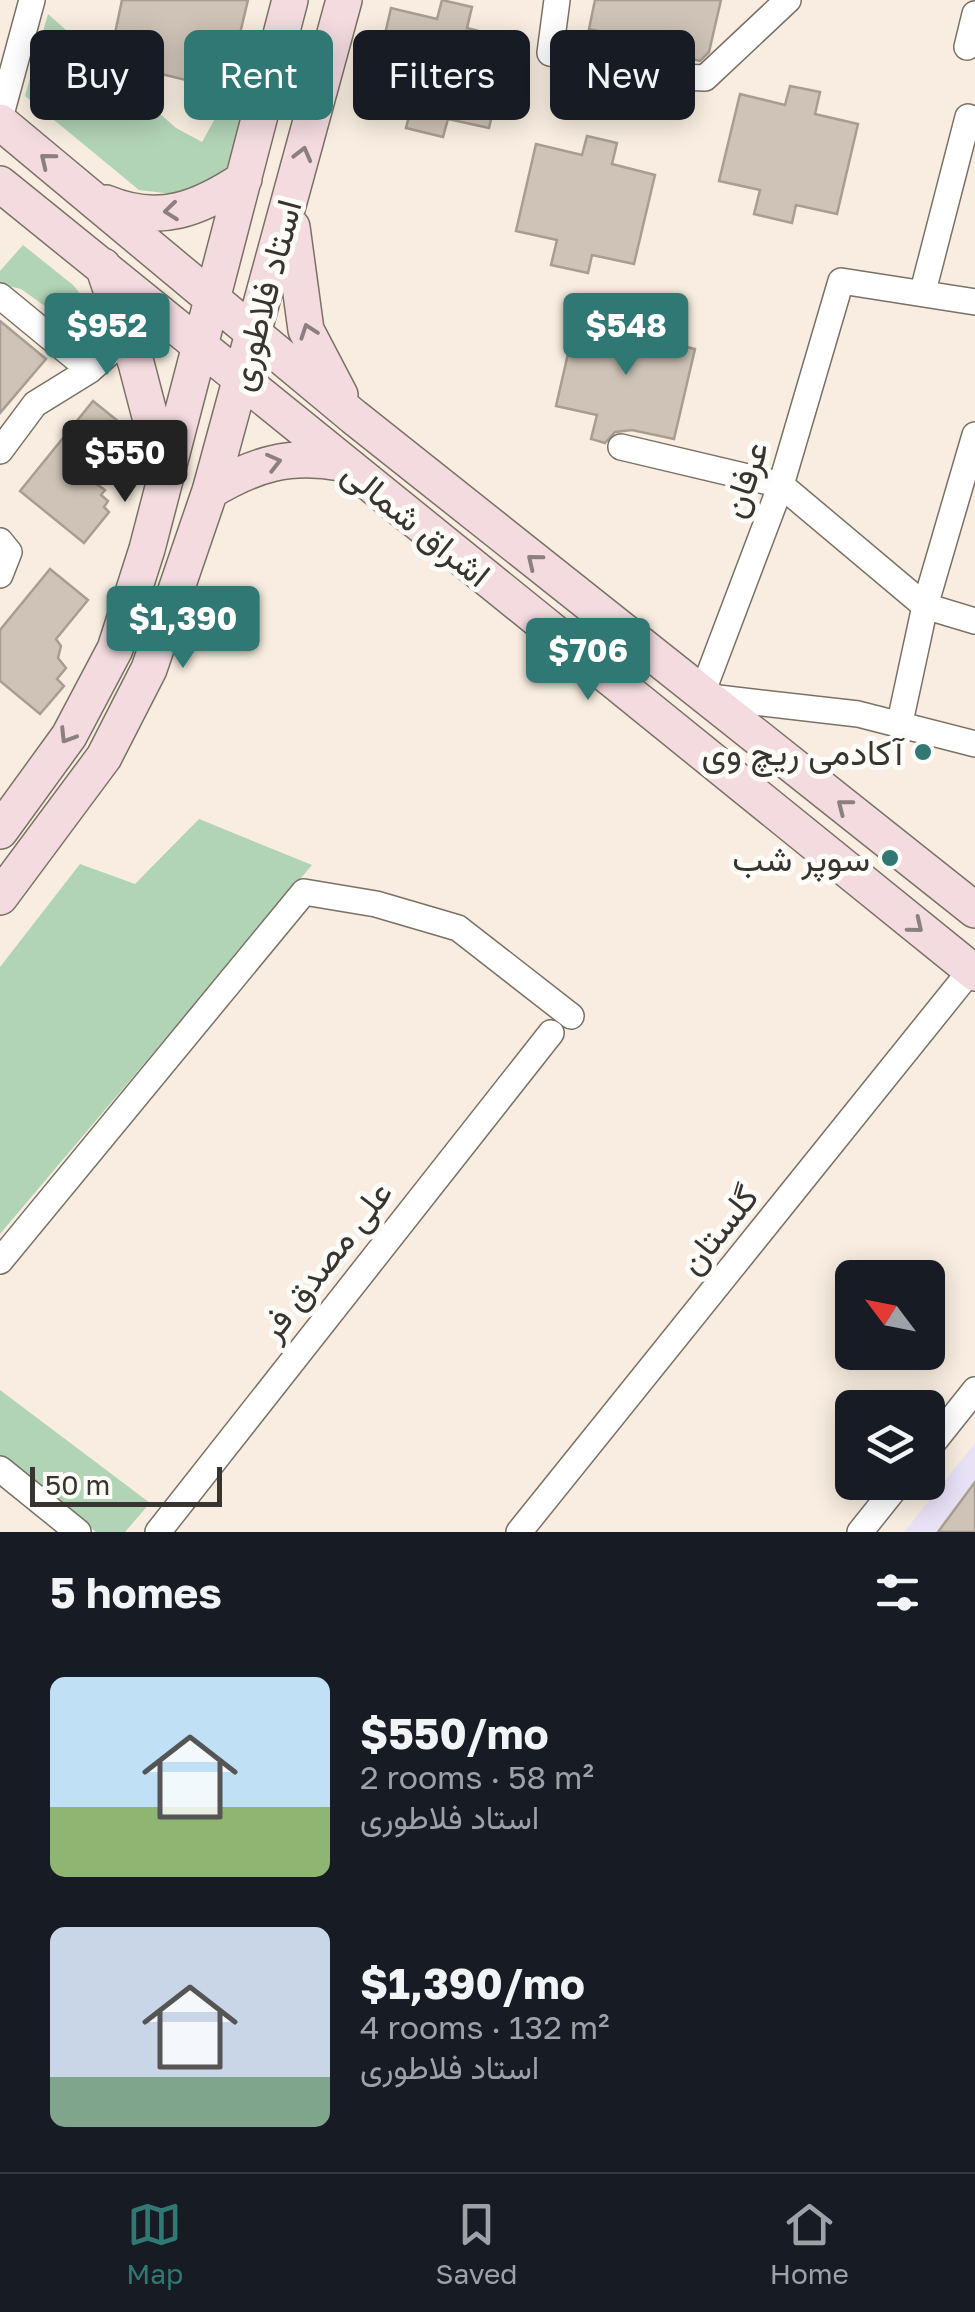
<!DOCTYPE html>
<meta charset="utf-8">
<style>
:root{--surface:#171b24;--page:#242831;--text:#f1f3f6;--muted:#9ea1a6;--line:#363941;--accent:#307873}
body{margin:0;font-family:"Golos Text",Vazirmatn,sans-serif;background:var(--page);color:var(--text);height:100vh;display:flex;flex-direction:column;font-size:38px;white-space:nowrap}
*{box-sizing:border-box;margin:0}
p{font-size:32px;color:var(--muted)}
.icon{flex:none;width:55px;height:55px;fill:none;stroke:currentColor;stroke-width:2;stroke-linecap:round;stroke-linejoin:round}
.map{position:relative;height:1532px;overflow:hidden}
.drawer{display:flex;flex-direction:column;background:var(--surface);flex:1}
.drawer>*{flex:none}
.top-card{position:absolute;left:30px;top:30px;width:915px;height:90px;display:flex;gap:20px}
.needle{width:65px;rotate:302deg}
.buttons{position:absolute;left:835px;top:1260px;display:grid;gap:20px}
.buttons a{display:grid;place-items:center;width:110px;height:110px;border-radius:15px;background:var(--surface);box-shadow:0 5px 25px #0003;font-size:50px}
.scale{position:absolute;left:30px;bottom:25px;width:192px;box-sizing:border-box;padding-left:10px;border:5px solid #38342f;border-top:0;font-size:28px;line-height:35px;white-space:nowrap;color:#38342f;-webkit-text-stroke:8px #fefcf9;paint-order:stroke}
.price{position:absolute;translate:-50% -85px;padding:0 22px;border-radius:10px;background:var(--accent);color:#fff;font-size:32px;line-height:65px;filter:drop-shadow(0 2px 5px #0008)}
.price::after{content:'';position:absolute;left:50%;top:60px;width:30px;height:22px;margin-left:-15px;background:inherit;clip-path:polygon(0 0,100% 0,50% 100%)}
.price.current{background:#222;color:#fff}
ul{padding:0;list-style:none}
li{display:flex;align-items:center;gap:30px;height:250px;padding:0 50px}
li span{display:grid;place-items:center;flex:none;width:280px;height:200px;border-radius:15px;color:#555}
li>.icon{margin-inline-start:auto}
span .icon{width:120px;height:120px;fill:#fffc;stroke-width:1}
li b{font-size:42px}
h2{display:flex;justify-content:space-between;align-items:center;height:120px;padding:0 50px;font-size:42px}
.tag{padding:0 35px;border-radius:15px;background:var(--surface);box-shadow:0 5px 25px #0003;font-size:35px;line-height:90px}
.tag.current{background:var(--accent);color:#fff}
.tab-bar{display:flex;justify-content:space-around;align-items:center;height:140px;border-top:2px solid var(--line);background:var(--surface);font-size:28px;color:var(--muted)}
.tab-bar a{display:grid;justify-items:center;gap:5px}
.tab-bar .current{color:var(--accent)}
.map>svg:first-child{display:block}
</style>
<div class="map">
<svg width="975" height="1532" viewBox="0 0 975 1532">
<rect width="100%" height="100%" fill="#f8ede0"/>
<!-- education -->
<path fill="#e9e1f6" d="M 975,1443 L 975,1532 L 904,1532 Z"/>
<!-- green -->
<path fill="#b1d3b6" d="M 48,14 L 176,128 L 202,142 L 237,79 L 248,97 L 246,126 L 226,169 L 198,186 L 173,194 L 139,190 L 25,96 Z
M 23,245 L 73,285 L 103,322 L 91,339 L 21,289 L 0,284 L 0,271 Z
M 199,819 L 312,865 L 0,1234 L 0,967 L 80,864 L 135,884 Z
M 0,1390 L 150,1503 L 125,1532 L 96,1532 L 0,1456 Z"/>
<!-- building -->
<path fill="#cec3b6" stroke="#a79d91" stroke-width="2.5" d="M 122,0 L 248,0 L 231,71 L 190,62 L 186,80 L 149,71 L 154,47 L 114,38 Z
M 442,0 L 472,7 L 467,28 L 510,39 L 489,128 L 448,119 L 443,137 L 406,128 L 412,104 L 371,95 L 391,8 L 437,19 Z
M 595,0 L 721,0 L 709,52 L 700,61 L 665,53 L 663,60 L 626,53 L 629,38 L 589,29 Z
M 790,86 L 820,92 L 815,114 L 858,124 L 837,214 L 796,205 L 792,223 L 754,214 L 760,190 L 719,181 L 740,94 L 785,105 Z
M 587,136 L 617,143 L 612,164 L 655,175 L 634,264 L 592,255 L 588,273 L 551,265 L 557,240 L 516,231 L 536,144 L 582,155 Z
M 627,311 L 657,318 L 652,339 L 695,349 L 674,439 L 632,430 L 615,432 L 605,443 L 591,439 L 597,415 L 556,406 L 576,319 L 622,330 Z
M 0,321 L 46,359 L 0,413 Z
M 93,401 L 124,426 L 101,455 L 106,459 L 99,468 L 107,474 L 98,485 L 105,490 L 101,495 L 108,501 L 104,507 L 109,512 L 84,543 L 20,491 Z
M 50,569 L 88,600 L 56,639 L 61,646 L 58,658 L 66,668 L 57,679 L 64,686 L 40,714 L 0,681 L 0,630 Z
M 975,1482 L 975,1532 L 938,1532 Z"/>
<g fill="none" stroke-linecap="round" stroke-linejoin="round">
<!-- minor casing -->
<g stroke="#7a7165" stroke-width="28">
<path id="minor" d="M 557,0 L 550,53 L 656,76 L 705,78 L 788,0
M 967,47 L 975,14
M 0,118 L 32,0
M 923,291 L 968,117
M 0,296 L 90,370
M 975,302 L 841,281 L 781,485 L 701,696 L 858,714 L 975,744
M 621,447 L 781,485 L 925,606 L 975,621
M 0,451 L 35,404 L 90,370 L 128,336
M 0,541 L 9,552 L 0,575
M 900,722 L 925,606 L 975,435
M 0,1261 L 304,892 L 376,904 L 458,928 L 571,1016
M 928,1449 L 975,1390
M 0,1469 L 78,1532
M 158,1532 L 551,1033
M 519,1532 L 971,970
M 860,1532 L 900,1482"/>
</g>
<!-- secondary casing -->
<g stroke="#7a7165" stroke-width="38">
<path id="secondary" d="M 0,122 L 354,417 L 975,910
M 0,184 L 975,973
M 106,203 C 159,225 199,209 244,179
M 292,227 L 306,330 L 340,395
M 103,266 L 136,363 L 165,474
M 210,491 C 255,464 289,454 341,463
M 0,831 L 69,736 L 115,649 L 147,549 L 290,0
M 0,897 L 104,757 L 149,669 L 210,491 L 344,0"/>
</g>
<!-- minor -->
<use href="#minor" stroke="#fff" stroke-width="25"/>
<!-- secondary -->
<use href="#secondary" stroke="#f3dbe0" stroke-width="35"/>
</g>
<!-- one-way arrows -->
<defs><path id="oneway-chevron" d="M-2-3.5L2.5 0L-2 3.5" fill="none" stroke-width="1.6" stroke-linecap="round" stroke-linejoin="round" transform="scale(2.5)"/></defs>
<g stroke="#8c7f7f">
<use href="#oneway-chevron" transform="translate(303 154) rotate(-75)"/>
<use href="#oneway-chevron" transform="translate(47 160) rotate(-141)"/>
<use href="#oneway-chevron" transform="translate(171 211) rotate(174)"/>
<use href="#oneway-chevron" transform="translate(308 331) rotate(-109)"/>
<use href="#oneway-chevron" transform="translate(274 462) rotate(-14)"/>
<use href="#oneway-chevron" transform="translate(534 561) rotate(-141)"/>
<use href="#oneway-chevron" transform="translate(67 736) rotate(122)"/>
<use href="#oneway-chevron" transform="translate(844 806) rotate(-142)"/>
<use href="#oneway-chevron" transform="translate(916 926) rotate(39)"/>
</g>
<!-- markers -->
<g fill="#307873" stroke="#fefcf9" stroke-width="4">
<circle cx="923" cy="752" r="10"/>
<circle cx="890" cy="858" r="10"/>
</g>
<g text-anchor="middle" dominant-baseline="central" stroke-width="10" stroke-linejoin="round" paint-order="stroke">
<!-- street labels -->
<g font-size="35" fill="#38342f" stroke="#fefcf9">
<text transform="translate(264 295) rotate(-75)">استاد فلاطوری</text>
<text transform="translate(744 479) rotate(-71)">عرفان</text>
<text transform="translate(417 523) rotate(39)">اشراق شمالی</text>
<text transform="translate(718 1229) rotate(-51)">گلستان</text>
<text transform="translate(325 1260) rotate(-52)">علی مصدق فر</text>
</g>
<!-- poi labels -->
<g font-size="35" fill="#38342f" stroke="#fefcf9" text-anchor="end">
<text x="903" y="752">آکادمی ریچ وی</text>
<text x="870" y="858">سوپر شب</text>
</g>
</g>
</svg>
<div class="buttons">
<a><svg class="needle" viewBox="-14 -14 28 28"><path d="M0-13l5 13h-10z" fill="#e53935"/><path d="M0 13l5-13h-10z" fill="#9ea1a6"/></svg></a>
<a><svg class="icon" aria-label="layers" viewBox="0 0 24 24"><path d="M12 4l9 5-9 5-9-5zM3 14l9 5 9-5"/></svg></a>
</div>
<div class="scale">50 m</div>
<b class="price" style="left:107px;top:378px">$952</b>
<b class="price" style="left:626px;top:378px">$548</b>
<b class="price current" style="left:125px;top:505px">$550</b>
<b class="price" style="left:183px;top:671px">$1,390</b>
<b class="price" style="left:588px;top:703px">$706</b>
<div class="top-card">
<a class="tag">Buy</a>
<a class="tag current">Rent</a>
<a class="tag">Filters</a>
<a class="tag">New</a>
</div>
</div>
<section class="drawer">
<h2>5 homes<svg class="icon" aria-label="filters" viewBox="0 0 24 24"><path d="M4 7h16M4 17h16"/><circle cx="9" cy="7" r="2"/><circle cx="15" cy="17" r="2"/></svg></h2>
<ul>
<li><span style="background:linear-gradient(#bfe0f5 65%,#8fb573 0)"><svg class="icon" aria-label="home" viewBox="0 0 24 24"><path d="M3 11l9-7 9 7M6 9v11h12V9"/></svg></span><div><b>$550/mo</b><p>2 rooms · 58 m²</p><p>استاد فلاطوری</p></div></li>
<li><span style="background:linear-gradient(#c9d6e8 75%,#7fa58c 0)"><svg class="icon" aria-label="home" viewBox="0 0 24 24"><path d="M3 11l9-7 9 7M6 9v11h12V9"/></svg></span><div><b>$1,390/mo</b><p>4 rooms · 132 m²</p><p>استاد فلاطوری</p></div></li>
</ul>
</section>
<nav class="tab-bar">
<a class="current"><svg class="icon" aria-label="map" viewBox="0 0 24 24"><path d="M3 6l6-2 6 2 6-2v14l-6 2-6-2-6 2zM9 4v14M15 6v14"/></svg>Map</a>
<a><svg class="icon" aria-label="saved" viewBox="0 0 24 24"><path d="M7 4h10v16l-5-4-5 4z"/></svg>Saved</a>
<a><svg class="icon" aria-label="home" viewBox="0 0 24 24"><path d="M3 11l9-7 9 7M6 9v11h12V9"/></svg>Home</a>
</nav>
